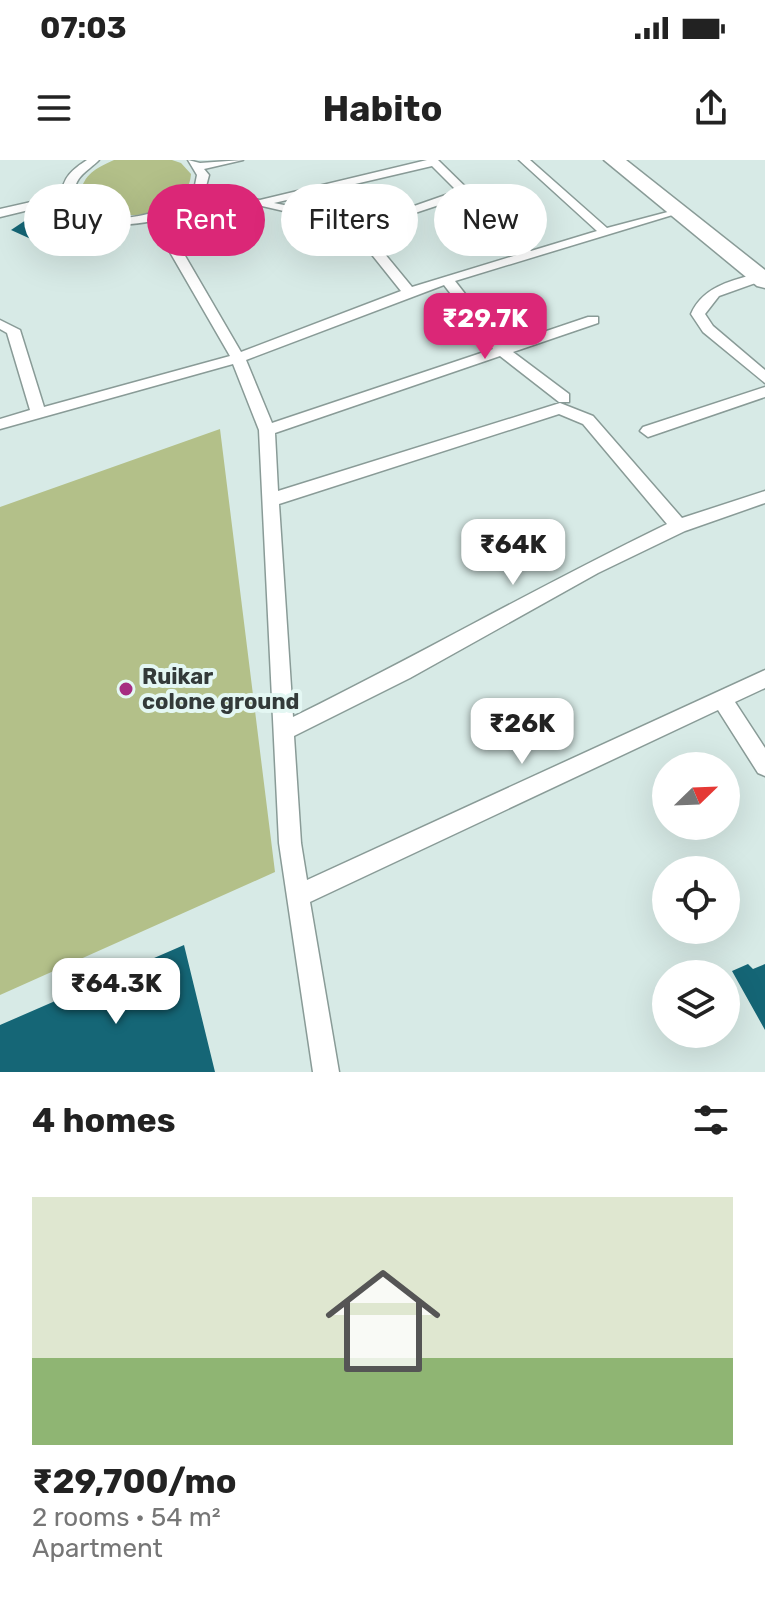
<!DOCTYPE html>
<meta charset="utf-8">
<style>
:root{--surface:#fff;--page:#f6f6f6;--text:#222;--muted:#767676;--line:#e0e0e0;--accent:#db2777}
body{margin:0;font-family:Rubik,sans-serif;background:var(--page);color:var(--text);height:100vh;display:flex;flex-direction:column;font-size:30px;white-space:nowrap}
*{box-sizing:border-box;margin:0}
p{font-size:26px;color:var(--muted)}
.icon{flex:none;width:44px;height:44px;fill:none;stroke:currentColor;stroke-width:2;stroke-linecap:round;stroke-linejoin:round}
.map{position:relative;height:912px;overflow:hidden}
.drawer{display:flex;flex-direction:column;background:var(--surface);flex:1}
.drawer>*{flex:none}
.top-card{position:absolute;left:24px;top:24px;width:718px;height:72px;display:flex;gap:16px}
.needle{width:52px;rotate:67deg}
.fabs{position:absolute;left:652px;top:592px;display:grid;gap:16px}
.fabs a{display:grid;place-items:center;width:88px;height:88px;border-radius:50%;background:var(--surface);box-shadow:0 8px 32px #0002;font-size:40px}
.price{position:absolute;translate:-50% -68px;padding:0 18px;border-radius:16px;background:#fff;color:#222;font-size:26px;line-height:52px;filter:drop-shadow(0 2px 4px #0008)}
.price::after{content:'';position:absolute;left:50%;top:48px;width:24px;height:18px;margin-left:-12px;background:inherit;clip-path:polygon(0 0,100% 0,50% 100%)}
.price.on{background:var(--accent);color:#fff}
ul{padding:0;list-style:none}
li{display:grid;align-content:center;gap:16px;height:424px;padding:0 32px}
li+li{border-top:2px solid var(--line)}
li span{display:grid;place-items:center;height:248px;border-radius:0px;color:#555}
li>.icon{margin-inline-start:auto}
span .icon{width:144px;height:144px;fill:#fffc;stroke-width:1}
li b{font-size:34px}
h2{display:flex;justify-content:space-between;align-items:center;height:96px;padding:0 32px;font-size:34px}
.pill{padding:0 28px;border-radius:36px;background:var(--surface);box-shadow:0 8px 32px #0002;font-size:28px;line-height:72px}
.pill.on{background:var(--accent);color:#fff}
.status{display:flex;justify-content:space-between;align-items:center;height:56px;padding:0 40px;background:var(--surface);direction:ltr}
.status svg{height:22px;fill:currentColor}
header{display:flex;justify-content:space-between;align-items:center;height:104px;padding:0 32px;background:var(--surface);font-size:36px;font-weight:700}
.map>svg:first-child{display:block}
</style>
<div class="status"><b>07:03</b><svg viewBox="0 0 49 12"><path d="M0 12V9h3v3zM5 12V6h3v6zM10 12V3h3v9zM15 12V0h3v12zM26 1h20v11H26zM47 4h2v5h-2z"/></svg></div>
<header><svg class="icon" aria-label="menu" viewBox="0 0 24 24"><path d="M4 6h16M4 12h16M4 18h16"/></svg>Habito<svg class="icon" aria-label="share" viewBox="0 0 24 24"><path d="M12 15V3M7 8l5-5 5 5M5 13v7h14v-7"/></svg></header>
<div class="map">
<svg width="765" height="912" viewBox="0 0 765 912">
<rect width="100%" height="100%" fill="#d7eae6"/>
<!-- green -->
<path fill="#b3c089" d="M 114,0 L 172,0 L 181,3 L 191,14 C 188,62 103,67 80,34 C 84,14 96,8 114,0 Z
M 220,269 L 275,712 L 0,835 L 0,347 Z"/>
<!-- building -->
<path fill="#156676" d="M 218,45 L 223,46 L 241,71 L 197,84 L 179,56 Z
M 50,48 L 84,59 L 53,89 L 11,70 L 41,50 Z
M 184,785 L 215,912 L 0,912 L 0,865 Z
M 748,804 L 753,809 L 765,804 L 765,870 L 732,811 Z"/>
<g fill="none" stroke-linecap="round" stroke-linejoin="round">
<!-- minor casing -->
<g stroke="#899b97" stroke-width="3">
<path id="minor" d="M 87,0 L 99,0 C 87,12 74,16 74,36 C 101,75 159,54 193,35 L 197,15 L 188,0 L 200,3 L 243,0 L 204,9 L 209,15 L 204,34 L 260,40 L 427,0 L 438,0 L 531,91 L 597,71 L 519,0 L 530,0 L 607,68 L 679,49 L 679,53 L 455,121 L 505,185 L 588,157 L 598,157 L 598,163 L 513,192 L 569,234 L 569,242 L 559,242 L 500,196 L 275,273 L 278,331 L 560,243 L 593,256 L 682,358 L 765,331 L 765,343 L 685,371 L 598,413 L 410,518 L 294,576 L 301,683 L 307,720 L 765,510 L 765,528 L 735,542 L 765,588 L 765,616 L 758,613 L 718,550 L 310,742 L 339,912 L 313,912 L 279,683 L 259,270 L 233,204 L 0,269 L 0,259 L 30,250 L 7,173 L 0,169 L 0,160 L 20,170 L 44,247 L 230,196 L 152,61 C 125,67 84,67 66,41 L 0,57 L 0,49 L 62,35 C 62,18 73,9 87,0 ZM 432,6 L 457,31 L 397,52 L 353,59 L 274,43 ZM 463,37 L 520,94 L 412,127 L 361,65 L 403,57 ZM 200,41 L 262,46 L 349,66 L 401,131 L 241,192 L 163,58 ZM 444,125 L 493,189 L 272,263 L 246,200 ZM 559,254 L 583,264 L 667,364 C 541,425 419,495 293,557 L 279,344 Z
M 760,113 L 764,114 L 764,120 L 719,136 L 705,154 L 713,166 L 765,210 L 765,223 L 703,172 L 691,154 C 703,126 733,120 760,113 Z
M 765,227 L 765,237 L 648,277 L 640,271 L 643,267 Z"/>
</g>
<!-- trunk casing -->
<g stroke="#899b97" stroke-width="3">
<path id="trunk" d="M 604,0 L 626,0 L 765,110 L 765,128 L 757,126 Z"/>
</g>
<!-- minor -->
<use href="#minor" fill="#fff" fill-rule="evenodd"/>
<!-- trunk -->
<use href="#trunk" fill="#fff" fill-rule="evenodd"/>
</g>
<!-- markers -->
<circle fill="#a62c81" stroke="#e4f7f3" stroke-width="3" cx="126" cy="529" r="8"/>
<g text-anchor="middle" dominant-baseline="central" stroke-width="8" stroke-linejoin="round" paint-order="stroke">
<!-- poi labels -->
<g font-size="22" font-weight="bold" fill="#333a39" stroke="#e4f7f3" text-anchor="start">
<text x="142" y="516">Ruikar<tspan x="142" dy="25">colone ground</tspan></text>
</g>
</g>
</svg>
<div class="fabs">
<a><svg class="needle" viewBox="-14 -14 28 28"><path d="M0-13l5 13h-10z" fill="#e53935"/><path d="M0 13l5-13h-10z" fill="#767676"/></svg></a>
<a><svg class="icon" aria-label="locate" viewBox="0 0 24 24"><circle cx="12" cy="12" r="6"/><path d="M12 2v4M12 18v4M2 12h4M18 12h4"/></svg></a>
<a><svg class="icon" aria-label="layers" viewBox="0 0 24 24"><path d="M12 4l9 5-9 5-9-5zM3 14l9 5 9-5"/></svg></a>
</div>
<b class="price on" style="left:485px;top:201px">₹29.7K</b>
<b class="price" style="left:513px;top:427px">₹64K</b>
<b class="price" style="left:522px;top:606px">₹26K</b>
<b class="price" style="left:116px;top:866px">₹64.3K</b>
<div class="top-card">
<a class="pill">Buy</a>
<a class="pill on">Rent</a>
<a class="pill">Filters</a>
<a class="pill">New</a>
</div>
</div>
<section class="drawer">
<h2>4 homes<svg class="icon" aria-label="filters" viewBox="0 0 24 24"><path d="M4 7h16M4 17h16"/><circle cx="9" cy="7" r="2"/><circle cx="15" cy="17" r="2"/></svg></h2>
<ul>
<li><span style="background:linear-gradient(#dfe7d0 65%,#8fb573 0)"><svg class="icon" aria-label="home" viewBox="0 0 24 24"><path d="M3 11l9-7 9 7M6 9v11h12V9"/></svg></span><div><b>₹29,700/mo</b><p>2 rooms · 54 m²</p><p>Apartment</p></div></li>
</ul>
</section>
